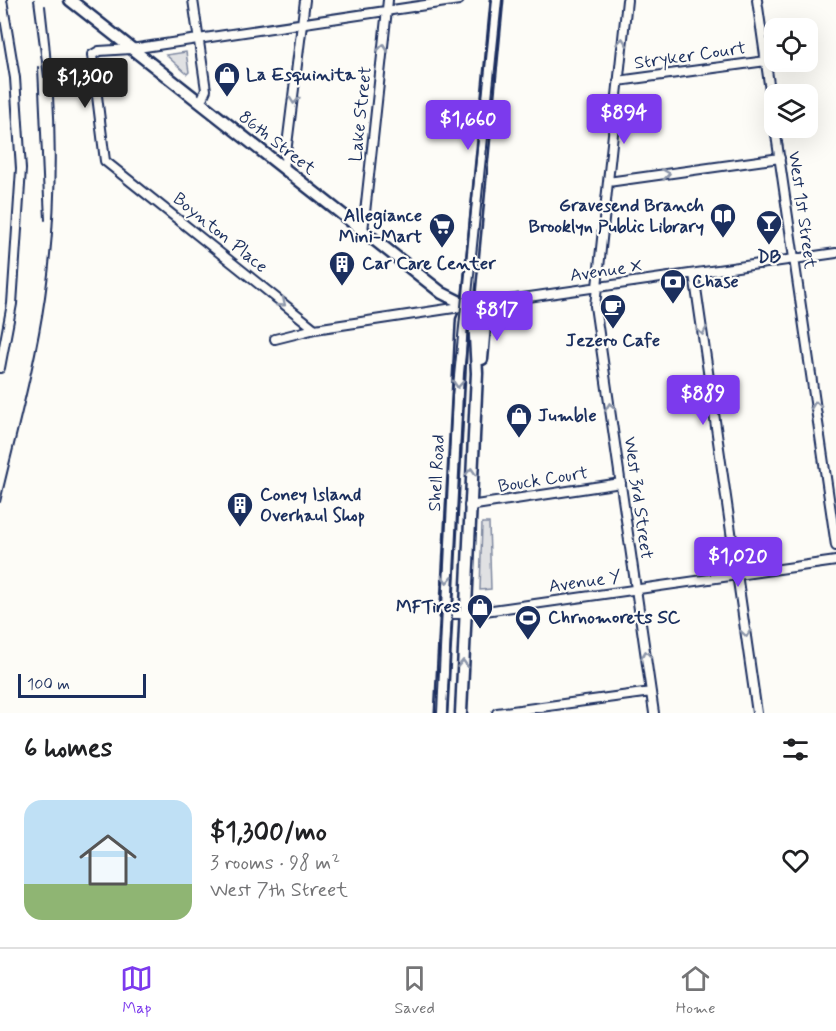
<!DOCTYPE html>
<meta charset="utf-8">
<style>
:root{--surface:#fff;--page:#f6f6f6;--text:#202124;--muted:#757577;--line:#e0e0e0;--accent:#7c3aed}
body{margin:0;font-family:Mynerve,sans-serif;background:var(--page);color:var(--text);height:100vh;display:flex;flex-direction:column;font-size:22px;white-space:nowrap}
*{box-sizing:border-box;margin:0}
p{font-size:20px;color:var(--muted)}
.icon{flex:none;width:33px;height:33px;fill:none;stroke:currentColor;stroke-width:2;stroke-linecap:round;stroke-linejoin:round}
.map{position:relative;height:713px;overflow:hidden}
.side{display:flex;flex-direction:column;background:var(--surface);flex:1}
.side>*{flex:none}
.fabs{position:absolute;left:764px;top:18px;display:grid;gap:12px}
.fabs a{display:grid;place-items:center;width:54px;height:54px;border-radius:12px;background:var(--surface);box-shadow:0 6px 24px #0002;font-size:30px}
.scale{position:absolute;left:18px;bottom:15px;width:128px;box-sizing:border-box;padding-left:6px;border:3px solid #1b2f5e;border-top:0;font-size:16px;line-height:21px;white-space:nowrap;color:#1b2f5e;-webkit-text-stroke:4px #fdfcf7;paint-order:stroke}
.price{position:absolute;translate:-50% -51px;padding:0 14px;border-radius:6px;background:var(--accent);color:#fff;font-size:20px;line-height:39px;filter:drop-shadow(0 2px 3px #0008)}
.price::after{content:'';position:absolute;left:50%;top:36px;width:18px;height:14px;margin-left:-9px;background:inherit;clip-path:polygon(0 0,100% 0,50% 100%)}
.price.on{background:#222;color:#fff}
ul{padding:0;list-style:none}
li{display:flex;align-items:center;gap:18px;height:150px;padding:0 24px}
li span{display:grid;place-items:center;flex:none;width:168px;height:120px;border-radius:18px;color:#555}
li>.icon{margin-inline-start:auto}
span .icon{width:72px;height:72px;fill:#fffc;stroke-width:1}
li b{font-size:26px}
h2{display:flex;justify-content:space-between;align-items:center;height:72px;padding:0 24px;font-size:26px}
.tab-bar{display:flex;justify-content:space-around;align-items:center;height:84px;border-top:2px solid var(--line);background:var(--surface);font-size:16px;color:var(--muted)}
.tab-bar a{display:grid;justify-items:center;gap:3px}
.tab-bar .on{color:var(--accent)}
.map>svg:first-child{display:block}
</style>
<div class="map">
<svg width="836" height="713" viewBox="0 0 836 713">
<rect width="100%" height="100%" fill="#fdfcf7"/>
<filter id="ink" filterUnits="userSpaceOnUse"><feTurbulence type="fractalNoise" baseFrequency=".0167" numOctaves="2"/><feDisplacementMap in="SourceGraphic" scale="12" xChannelSelector="R" yChannelSelector="G"/><feConvolveMatrix kernelMatrix="1 2 1 2 8 2 1 2 1" color-interpolation-filters="sRGB"/></filter>
<g filter="url(#ink)">
<!-- green -->
<path fill="#e0e1e3" stroke="#7e88a0" stroke-width="1.5" d="M 186,52 L 189,72 L 187,74 L 166,55 Z
M 482,523 L 489,523 L 491,589 L 480,590 Z"/>
<g fill="none" stroke-linecap="round" stroke-linejoin="round">
<!-- street casing -->
<g stroke="#1b2f5e" stroke-width="12">
<path id="street" d="M 193,0 L 206,90 L 200,103
M 627,0 L 595,306 L 654,713
M 757,0 L 774,119
M 618,81 L 766,61
M 775,128 L 836,546
M 284,169 L 305,0
M 608,182 L 780,158
M 363,231 L 388,0
M 694,274 L 757,713
M 315,329 L 105,161 L 92,55 L 99,51 L 131,49 L 459,0
M 275,339 L 315,329 L 487,303 L 836,253
M 0,368 L 12,304 L 21,169 L 15,78 L 2,0
M 469,506 L 621,483
M 445,614 L 464,614 L 836,561
M 497,713 L 651,692"/>
</g>
<!-- secondary casing -->
<g stroke="#1b2f5e" stroke-width="15">
<path id="secondary" d="M 70,0 L 442,293 L 468,306
M 482,359 L 487,303
M 441,713 L 462,320 L 468,306 L 497,0
M 461,713 L 477,373 L 474,317 L 468,306"/>
</g>
<!-- street -->
<use href="#street" stroke="#fdfcf7" stroke-width="8"/>
<!-- secondary -->
<use href="#secondary" stroke="#fdfcf7" stroke-width="10"/>
<!-- rail -->
<path stroke="#1b2f5e" stroke-width="2" d="M 34,0 L 44,77
M 38,67 L 45,220
M 0,502 C 16,434 35,366 45,297 C 59,201 57,102 45,6
M 437,713 L 452,396 L 492,0
M 447,713 L 464,373 L 502,0"/>
</g>
<!-- one-way arrows -->
<defs><path id="oneway-chevron" d="M-2-3.5L2.5 0L-2 3.5" fill="none" stroke-width="1.6" stroke-linecap="round" stroke-linejoin="round" transform="scale(1.5)"/></defs>
<g stroke="#8c96aa">
<use href="#oneway-chevron" transform="translate(622 42) rotate(-84)"/>
<use href="#oneway-chevron" transform="translate(383 48) rotate(-84)"/>
<use href="#oneway-chevron" transform="translate(294 100) rotate(96)"/>
<use href="#oneway-chevron" transform="translate(666 174) rotate(-8)"/>
<use href="#oneway-chevron" transform="translate(282 303) rotate(39)"/>
<use href="#oneway-chevron" transform="translate(702 331) rotate(81)"/>
<use href="#oneway-chevron" transform="translate(458 384) rotate(93)"/>
<use href="#oneway-chevron" transform="translate(816 405) rotate(-98)"/>
<use href="#oneway-chevron" transform="translate(610 407) rotate(-98)"/>
<use href="#oneway-chevron" transform="translate(471 472) rotate(-87)"/>
<use href="#oneway-chevron" transform="translate(447 579) rotate(93)"/>
<use href="#oneway-chevron" transform="translate(746 633) rotate(82)"/>
<use href="#oneway-chevron" transform="translate(646 655) rotate(-98)"/>
<use href="#oneway-chevron" transform="translate(463 664) rotate(-88)"/>
</g>
</g>
<!-- icons -->
<defs>
<g id="shop-pin" transform="scale(1.35)"><path d="M0 17L-7.5 6A9.5 9.5 0 1 1 7.5 6Z" fill="#1b2f5e" stroke="#fdfcf7"/><path d="M-5-2.5h2.3a2.7 3.5 0 0 1 5.4 0H5L5.5 6h-11ZM-1.5-2.5h3a1.5 2.3 0 0 0-3 0Z" fill="#fff"/></g>
<g id="library-pin" transform="scale(1.35)"><path d="M0 17L-7.5 6A9.5 9.5 0 1 1 7.5 6Z" fill="#1b2f5e" stroke="#fdfcf7"/><path d="M-6-4Q-3-5.5-.7-3.5V5Q-3 3-6 4ZM6-4Q3-5.5 .7-3.5V5Q3 3 6 4Z" fill="#fff"/></g>
<g id="bar-pin" transform="scale(1.35)"><path d="M0 17L-7.5 6A9.5 9.5 0 1 1 7.5 6Z" fill="#1b2f5e" stroke="#fdfcf7"/><path d="M-6-5H6L.8 .8V4.5H3.5V6h-7V4.5H-.8V.8Z" fill="#fff"/></g>
<g id="supermarket-pin" transform="scale(1.35)"><path d="M0 17L-7.5 6A9.5 9.5 0 1 1 7.5 6Z" fill="#1b2f5e" stroke="#fdfcf7"/><path d="M-6-5.5h2.5l.6 2H6L4.5 2H-2.5L-4.4-4H-6ZM-1.5 3.2a1.3 1.3 0 1 0 .1 0ZM3 3.2a1.3 1.3 0 1 0 .1 0Z" fill="#fff"/></g>
<g id="building-pin" transform="scale(1.35)"><path d="M0 17L-7.5 6A9.5 9.5 0 1 1 7.5 6Z" fill="#1b2f5e" stroke="#fdfcf7"/><path d="M-4-6H4V6H1V3H-1V6H-4ZM-2.5-4.3h1.7v1.8h-1.7ZM.8-4.3h1.7v1.8H.8ZM-2.5-1h1.7V.8h-1.7ZM.8-1h1.7V.8H.8Z" fill="#fff"/></g>
<g id="bank-pin" transform="scale(1.35)"><path d="M0 17L-7.5 6A9.5 9.5 0 1 1 7.5 6Z" fill="#1b2f5e" stroke="#fdfcf7"/><path d="M-6-4H6V4H-6ZM0-2.3a2.3 2.3 0 1 0 0 4.6a2.3 2.3 0 1 0 0-4.6Z" fill="#fff"/></g>
<g id="cafe-pin" transform="scale(1.35)"><path d="M0 17L-7.5 6A9.5 9.5 0 1 1 7.5 6Z" fill="#1b2f5e" stroke="#fdfcf7"/><path d="M-5.5-4.5H6V0H3Q3 3.5 0 3.5H-2.5Q-5.5 3.5-5.5 0ZM3-3.2v2h1.7v-2ZM-6 4.5H4V6H-6Z" fill="#fff"/></g>
<g id="stadium-pin" transform="scale(1.35)"><path d="M0 17L-7.5 6A9.5 9.5 0 1 1 7.5 6Z" fill="#1b2f5e" stroke="#fdfcf7"/><path d="M0-5a6.5 5 0 1 0 0 10a6.5 5 0 1 0 0-10ZM-3.5-1.8h7v3.6h-7Z" fill="#fff"/></g>
</defs>
<g fill-rule="evenodd">
<use href="#shop-pin" x="227" y="75"/>
<use href="#library-pin" x="723" y="216"/>
<use href="#bar-pin" x="769" y="223"/>
<use href="#supermarket-pin" x="442" y="226"/>
<use href="#building-pin" x="342" y="264"/>
<use href="#bank-pin" x="673" y="282"/>
<use href="#cafe-pin" x="613" y="307"/>
<use href="#shop-pin" x="519" y="416"/>
<use href="#building-pin" x="240" y="505"/>
<use href="#shop-pin" x="480" y="607"/>
<use href="#stadium-pin" x="528" y="618"/>
</g>
<g text-anchor="middle" dominant-baseline="central" stroke-width="4.5" stroke-linejoin="round" paint-order="stroke">
<!-- street labels -->
<g font-size="18" fill="#1b2f5e" stroke="#fdfcf7">
<text transform="translate(690 56) rotate(-8)">Stryker Court</text>
<text transform="translate(361 114) rotate(-84)">Lake Street</text>
<text transform="translate(277 143) rotate(38)">86th Street</text>
<text transform="translate(802 210) rotate(82)">West 1st Street</text>
<text transform="translate(220 233) rotate(39)">Boynton Place</text>
<text transform="translate(606 271) rotate(-8)">Avenue X</text>
<text transform="translate(437 473) rotate(-87)">Shell Road</text>
<text transform="translate(543 480) rotate(-9)">Bouck Court</text>
<text transform="translate(638 498) rotate(82)">West 3rd Street</text>
<text transform="translate(585 582) rotate(-8)">Avenue Y</text>
</g>
<!-- poi labels -->
<g font-size="18" font-weight="bold" fill="#1b2f5e" stroke="#fdfcf7" text-anchor="start">
<text x="246" y="75">La Esquinita</text>
<text x="704" y="206" text-anchor="end">Gravesend Branch<tspan x="704" dy="21">Brooklyn Public Library</tspan></text>
<text x="422" y="216" text-anchor="end">Allegiance<tspan x="422" dy="21">Mini-Mart</tspan></text>
<text x="769" y="257" text-anchor="middle">DB</text>
<text x="362" y="264">Car Care Center</text>
<text x="692" y="282">Chase</text>
<text x="613" y="341" text-anchor="middle">Jezero Cafe</text>
<text x="538" y="416">Jumble</text>
<text x="260" y="495">Coney Island<tspan x="260" dy="21">Overhaul Shop</tspan></text>
<text x="460" y="607" text-anchor="end">MFTires</text>
<text x="548" y="618">Chrnomorets SC</text>
</g>
</g>
</svg>
<div class="fabs">
<a><svg class="icon" aria-label="locate" viewBox="0 0 24 24"><circle cx="12" cy="12" r="6"/><path d="M12 2v4M12 18v4M2 12h4M18 12h4"/></svg></a>
<a><svg class="icon" aria-label="layers" viewBox="0 0 24 24"><path d="M12 4l9 5-9 5-9-5zM3 14l9 5 9-5"/></svg></a>
</div>
<div class="scale">100 m</div>
<b class="price on" style="left:85px;top:109px">$1,300</b>
<b class="price" style="left:624px;top:145px">$894</b>
<b class="price" style="left:468px;top:151px">$1,660</b>
<b class="price" style="left:497px;top:342px">$817</b>
<b class="price" style="left:703px;top:426px">$889</b>
<b class="price" style="left:738px;top:588px">$1,020</b>
</div>
<section class="side">
<h2>6 homes<svg class="icon" aria-label="filters" viewBox="0 0 24 24"><path d="M4 7h16M4 17h16"/><circle cx="9" cy="7" r="2"/><circle cx="15" cy="17" r="2"/></svg></h2>
<ul>
<li><span style="background:linear-gradient(#bfe0f5 70%,#8fb573 0)"><svg class="icon" aria-label="home" viewBox="0 0 24 24"><path d="M3 11l9-7 9 7M6 9v11h12V9"/></svg></span><div><b>$1,300/mo</b><p>3 rooms · 98 m²</p><p>West 7th Street</p></div><svg class="icon" aria-label="heart" viewBox="0 0 24 24"><path d="M12 20l-8-8c-3-5 5-10 8-4 3-6 11-1 8 4z"/></svg></li>
</ul>
</section>
<nav class="tab-bar">
<a class="on"><svg class="icon" aria-label="map" viewBox="0 0 24 24"><path d="M3 6l6-2 6 2 6-2v14l-6 2-6-2-6 2zM9 4v14M15 6v14"/></svg>Map</a>
<a><svg class="icon" aria-label="saved" viewBox="0 0 24 24"><path d="M7 4h10v16l-5-4-5 4z"/></svg>Saved</a>
<a><svg class="icon" aria-label="home" viewBox="0 0 24 24"><path d="M3 11l9-7 9 7M6 9v11h12V9"/></svg>Home</a>
</nav>
